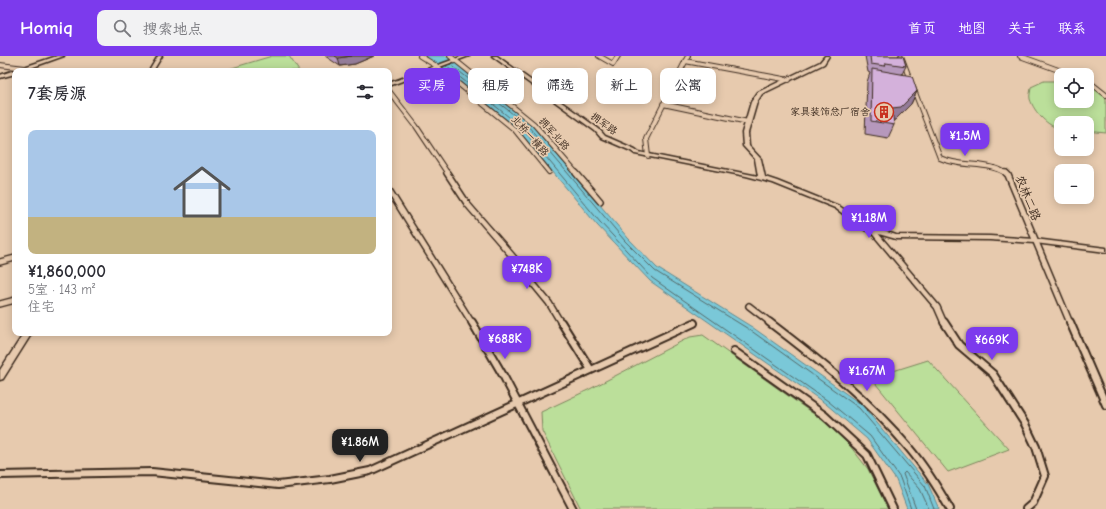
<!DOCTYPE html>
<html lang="zh">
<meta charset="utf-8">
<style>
:root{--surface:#fff;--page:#f2f2f3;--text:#2b2b33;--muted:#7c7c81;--line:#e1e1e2;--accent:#7c3aed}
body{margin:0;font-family:"Comic Neue","LXGW WenKai TC",sans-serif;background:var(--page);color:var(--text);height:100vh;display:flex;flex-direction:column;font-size:15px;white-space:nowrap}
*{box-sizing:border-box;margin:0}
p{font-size:13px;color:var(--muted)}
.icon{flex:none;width:22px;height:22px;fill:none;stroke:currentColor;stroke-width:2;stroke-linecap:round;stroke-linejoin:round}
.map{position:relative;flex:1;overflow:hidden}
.panel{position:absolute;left:12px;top:12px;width:380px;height:268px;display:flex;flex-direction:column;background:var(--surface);border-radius:8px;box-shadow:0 2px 10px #0003}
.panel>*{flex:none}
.top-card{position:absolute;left:404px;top:12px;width:380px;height:36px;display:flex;gap:8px}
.fabs{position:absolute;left:1054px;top:12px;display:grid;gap:8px}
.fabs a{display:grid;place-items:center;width:40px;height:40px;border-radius:8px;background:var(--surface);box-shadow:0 2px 10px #0003;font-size:20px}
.price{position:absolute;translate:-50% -34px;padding:0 9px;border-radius:8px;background:var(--accent);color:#fff;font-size:13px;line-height:26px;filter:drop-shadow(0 1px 2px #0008)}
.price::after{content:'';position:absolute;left:50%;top:24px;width:12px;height:9px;margin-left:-6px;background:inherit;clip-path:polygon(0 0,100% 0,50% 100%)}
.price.on{background:#222;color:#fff}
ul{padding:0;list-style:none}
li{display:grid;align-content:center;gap:8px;height:212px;padding:0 16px}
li+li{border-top:1px solid var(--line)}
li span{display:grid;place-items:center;height:124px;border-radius:8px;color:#555}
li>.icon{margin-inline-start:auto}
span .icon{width:72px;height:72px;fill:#fffc;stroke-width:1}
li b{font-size:17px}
h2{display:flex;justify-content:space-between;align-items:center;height:48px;padding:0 16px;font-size:17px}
.chip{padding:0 14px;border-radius:8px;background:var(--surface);box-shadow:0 2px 10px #0003;font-size:14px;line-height:36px}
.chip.on{background:var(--accent);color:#fff}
header{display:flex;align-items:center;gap:24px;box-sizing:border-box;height:56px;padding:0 20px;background:var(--accent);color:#fff}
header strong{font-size:19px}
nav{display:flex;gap:22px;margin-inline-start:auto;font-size:14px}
.search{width:280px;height:36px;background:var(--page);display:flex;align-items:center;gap:10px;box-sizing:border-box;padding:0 14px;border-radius:8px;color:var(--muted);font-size:15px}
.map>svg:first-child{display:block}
</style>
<header>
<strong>Homiq</strong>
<div class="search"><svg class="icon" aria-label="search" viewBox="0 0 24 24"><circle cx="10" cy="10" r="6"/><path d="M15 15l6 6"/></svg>搜索地点</div>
<nav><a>首页</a><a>地图</a><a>关于</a><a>联系</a></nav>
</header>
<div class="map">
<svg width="1106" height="453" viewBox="0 0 1106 453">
<rect width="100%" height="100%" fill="#e7caae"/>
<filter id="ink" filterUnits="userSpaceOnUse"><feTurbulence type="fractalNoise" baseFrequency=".025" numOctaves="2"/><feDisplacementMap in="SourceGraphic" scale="8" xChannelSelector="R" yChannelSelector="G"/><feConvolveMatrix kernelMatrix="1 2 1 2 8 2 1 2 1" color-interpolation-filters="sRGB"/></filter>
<g filter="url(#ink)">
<!-- green -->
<path fill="#bbdf9a" stroke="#7b845c" d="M 272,0 L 289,0 L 299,15 L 222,15 Z
M 1044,25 L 1061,25 L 1061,45 L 1087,45 L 1087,26 L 1106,41 L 1106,77 L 1087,75 L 1087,67 L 1061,67 L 1061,73 C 1048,71 1034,56 1030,43 C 1029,39 1031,35 1031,31 Z
M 703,279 L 829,369 L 850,390 L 868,413 L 888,453 L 581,453 L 542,375 L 541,356 L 588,334 L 690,281 Z
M 928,304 L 1009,393 L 948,416 L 871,322 Z"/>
<!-- water -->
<path fill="#7ac8d8" stroke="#61898e" d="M 425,0 L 446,0 L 476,22 L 530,67 L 628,182 L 657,212 L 752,271 L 862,349 L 928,428 L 939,453 L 907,453 L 896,424 L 867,383 L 826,348 L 650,225 L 597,169 L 517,73 Z"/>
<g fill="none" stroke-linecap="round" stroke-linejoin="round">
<!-- shore -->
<path stroke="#546968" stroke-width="1" d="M 450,8 L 528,70 L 625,185 L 655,215 L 750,274 L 859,352 L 925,430 L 934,453
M 446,10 L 520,70 L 600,166 L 652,222 L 828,345 L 870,380 L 900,422 L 911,453
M 916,453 L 903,418 L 905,416 L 920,433 L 929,453"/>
<!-- minor-far2 casing -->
<g stroke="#3b2a1e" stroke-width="6">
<path id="minor-far2" d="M 420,0 L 438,11 L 515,74 L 549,116
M 450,0 L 534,68 L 577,118
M 599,0 L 613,8 L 618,0
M 901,0 L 940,102 C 961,112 990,105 1007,118
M 1020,0 L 1072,19
M 685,5 L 789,24
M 0,9 L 25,12
M 1087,24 L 1106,39
M 389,35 L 416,70 L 448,118
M 663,48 L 748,66
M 648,100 L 646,83 L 688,0"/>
</g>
<!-- minor-far1 casing -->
<g stroke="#3b2a1e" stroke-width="8">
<path id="minor-far1" d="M 447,117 L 468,149 L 514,202 L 517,208 L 549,247 L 561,267
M 576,117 L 600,145
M 1006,117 L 1008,119 L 1070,267
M 389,134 L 472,267
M 873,175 L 937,251 L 944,267
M 0,206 L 15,202
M 0,248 L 15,244
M 749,250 L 771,267"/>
</g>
<!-- minor casing -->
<g stroke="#3b2a1e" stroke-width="10">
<path id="minor" d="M 472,266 L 504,321 L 573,453
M 561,266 L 591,314
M 769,266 C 819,304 869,344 909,392 C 925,411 938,432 950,453
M 944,266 L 959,289 L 993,318 L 1025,368 L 1036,391 L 1045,420 L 1033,447 L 1026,453
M 1070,266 L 1106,349
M 734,295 L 824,359 L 867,399 L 893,453
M 0,419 L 152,416 L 278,429 L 330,423 L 370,415 L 694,267"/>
</g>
<!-- tertiary casing -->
<g stroke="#3b2a1e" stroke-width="3">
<path id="tertiary" d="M 57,0 L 64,0 L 22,15 L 15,15 L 15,18 L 0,22 L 0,19 Z
M 158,0 L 162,0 L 153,15 L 149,15 Z
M 463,0 L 469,0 L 389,30 L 389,27 Z
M 492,0 L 497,0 L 599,73 L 605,80 L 635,93 L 639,96 L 758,120 L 755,103 L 743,90 L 742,77 L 751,46 L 758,36 L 820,6 L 825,0 L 829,0 L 824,8 L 762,38 L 757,46 L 748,77 L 749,90 L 761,103 L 765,121 L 777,125 L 839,150 L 869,170 L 896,179 L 990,180 L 1035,183 L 1106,192 L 1106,196 L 1035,187 L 990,184 L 896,183 L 865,174 L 835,152 L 773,127 L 746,120 L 635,98 L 631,95 L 601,82 L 595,75 Z
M 24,277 L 32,277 L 3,323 L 0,324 L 0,314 Z"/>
</g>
<!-- minor-far2 -->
<use href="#minor-far2" stroke="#e7caae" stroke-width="4"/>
<!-- minor-far1 -->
<use href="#minor-far1" stroke="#e7caae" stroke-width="5"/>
<!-- minor -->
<use href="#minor" stroke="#e7caae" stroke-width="6"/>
<!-- tertiary -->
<use href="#tertiary" fill="#e7caae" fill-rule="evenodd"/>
</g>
<!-- wall -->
<path fill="#b698bc" stroke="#3b2a1e" d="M 325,0 L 374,0 L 355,8 L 340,10 Z
M 865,0 L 903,0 L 906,10 L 902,18 L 917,35 L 911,48 L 895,64 L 893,64 L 894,69 L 888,82 L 865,78 L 867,26 L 870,17 L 868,16 Z"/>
<!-- shaded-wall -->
<path fill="#947c99" stroke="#3b2a1e" d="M 352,0 L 374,0 L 355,8 L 340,10 L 338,2 Z
M 917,35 L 911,48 L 895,64 L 886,65 L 892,52 Z"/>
<!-- building -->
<path fill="#d4b1db" stroke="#3b2a1e" d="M 335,0 L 352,0 L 338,2 Z
M 870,0 L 903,0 L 906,10 L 886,7 L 885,10 L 871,8 Z
M 872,13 L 912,20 L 917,35 L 901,51 L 892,52 L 894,69 L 871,65 Z"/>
</g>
<!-- icons -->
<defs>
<g id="building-ring" transform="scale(1)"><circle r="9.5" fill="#e7caae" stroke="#c8321e" stroke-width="1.5"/><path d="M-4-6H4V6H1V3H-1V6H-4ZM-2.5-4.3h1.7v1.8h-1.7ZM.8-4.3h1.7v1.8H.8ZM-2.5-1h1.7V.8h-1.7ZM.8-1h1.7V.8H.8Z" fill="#c8321e"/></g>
</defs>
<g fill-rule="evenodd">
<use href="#building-ring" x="884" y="56"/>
</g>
<g text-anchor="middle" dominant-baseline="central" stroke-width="3.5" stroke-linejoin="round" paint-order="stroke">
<!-- far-poi labels -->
<g font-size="10" fill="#3b2a1e" stroke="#e7caae" text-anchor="end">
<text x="870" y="56">家具装饰总厂宿舍</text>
</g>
<!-- far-street labels -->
<g font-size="10" fill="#3b2a1e" stroke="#e7caae">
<text transform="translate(604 68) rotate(36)">拥军路</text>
<text transform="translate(554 78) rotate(48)">拥军北路</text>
<text transform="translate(530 80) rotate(48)">北桥一横路</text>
</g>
<!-- street labels -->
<g font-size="12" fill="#3b2a1e" stroke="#e7caae">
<text transform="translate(1028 142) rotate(68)">农林二路</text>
</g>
</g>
</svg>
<div class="fabs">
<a><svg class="icon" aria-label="locate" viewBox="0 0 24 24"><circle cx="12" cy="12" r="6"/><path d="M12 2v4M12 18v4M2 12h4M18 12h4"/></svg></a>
<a>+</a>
<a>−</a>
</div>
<b class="price" style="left:965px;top:101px">¥1.5M</b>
<b class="price" style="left:869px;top:183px">¥1.18M</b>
<b class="price" style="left:527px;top:234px">¥748K</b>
<b class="price" style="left:505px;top:304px">¥688K</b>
<b class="price" style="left:992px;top:305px">¥669K</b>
<b class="price" style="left:867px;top:336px">¥1.67M</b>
<b class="price on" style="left:360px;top:407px">¥1.86M</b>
<div class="top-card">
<a class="chip on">买房</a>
<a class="chip">租房</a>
<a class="chip">筛选</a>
<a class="chip">新上</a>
<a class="chip">公寓</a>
</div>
<section class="panel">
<h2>7套房源<svg class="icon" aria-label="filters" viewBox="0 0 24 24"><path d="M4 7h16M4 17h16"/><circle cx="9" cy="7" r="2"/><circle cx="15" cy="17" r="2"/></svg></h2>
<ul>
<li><span style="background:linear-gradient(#a9c7e8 70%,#c2b280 0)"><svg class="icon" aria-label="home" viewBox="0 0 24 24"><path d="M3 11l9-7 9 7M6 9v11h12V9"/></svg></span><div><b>¥1,860,000</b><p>5室 · 143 m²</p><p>住宅</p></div></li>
</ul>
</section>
</div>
